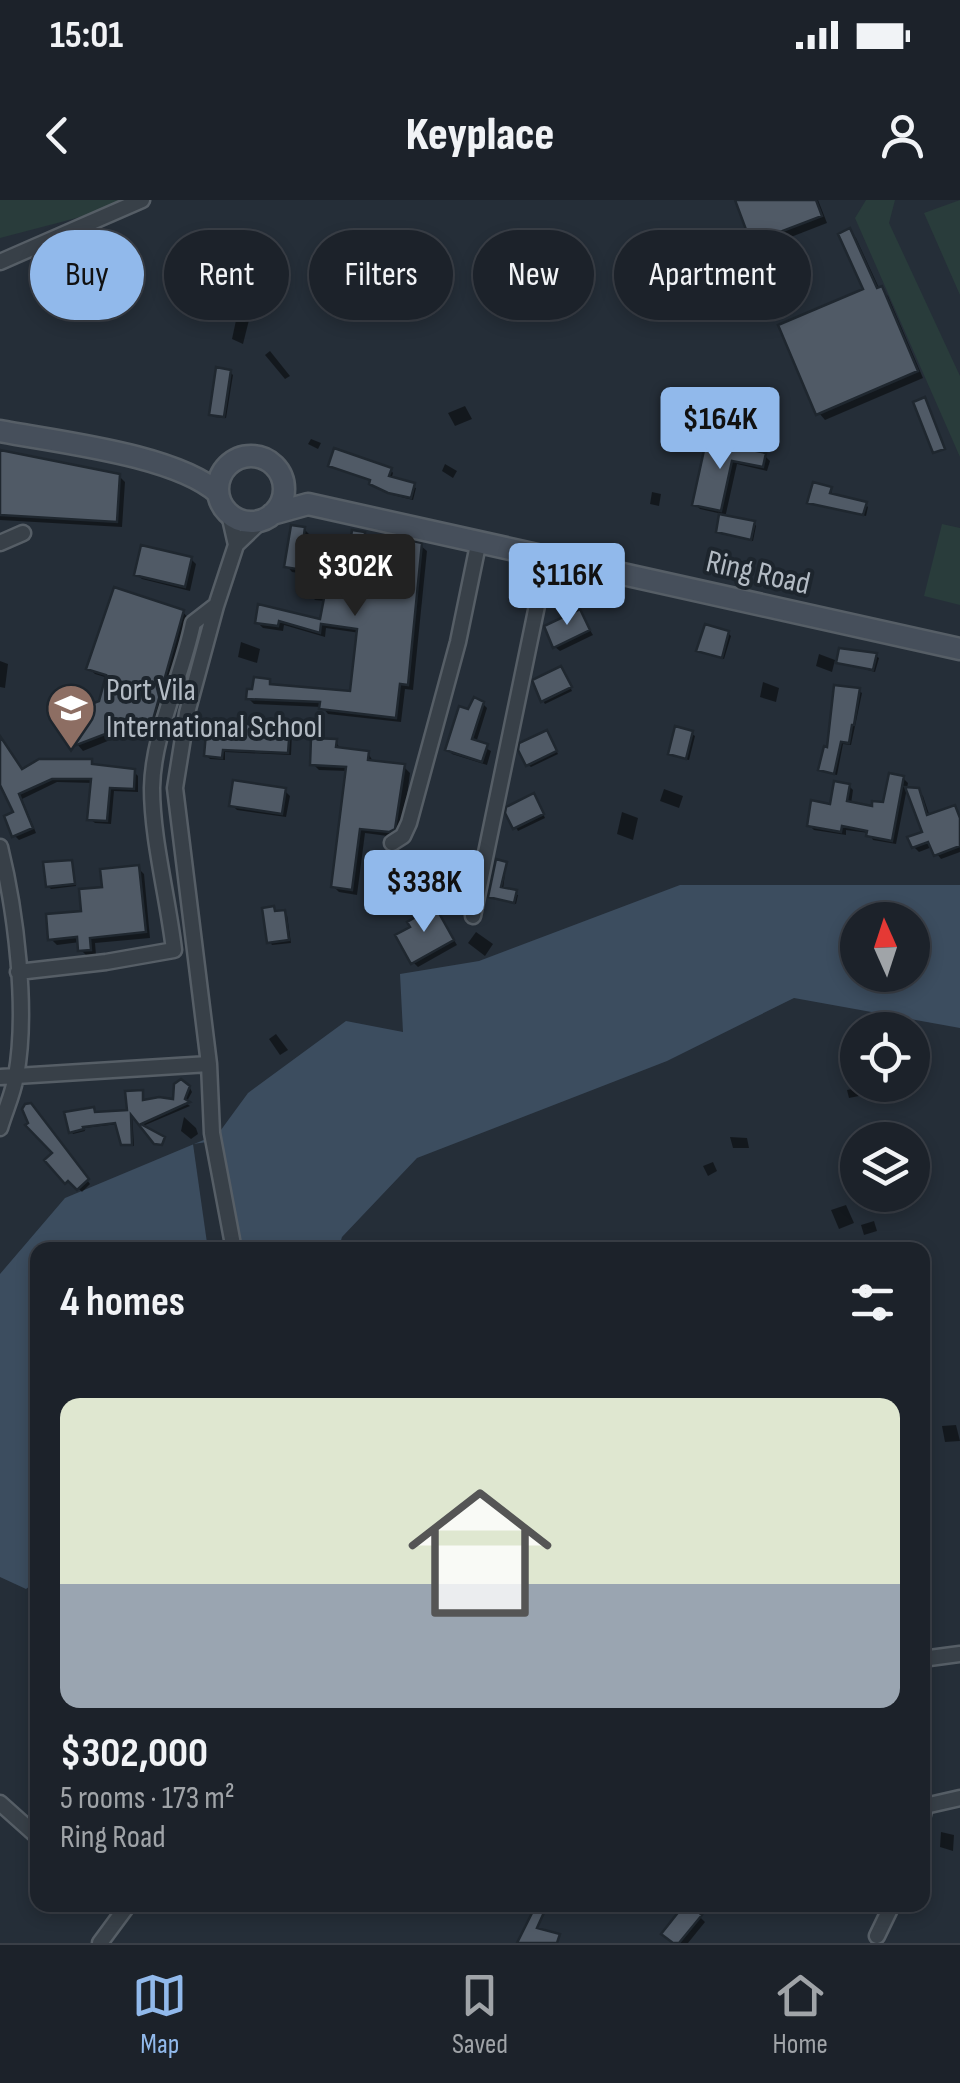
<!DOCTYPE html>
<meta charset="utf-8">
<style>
:root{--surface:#1c222a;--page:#292f36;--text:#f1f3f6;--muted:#a0a4a8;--line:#3a3f47;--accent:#91b9eb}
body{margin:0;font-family:"Sofia Sans Condensed",sans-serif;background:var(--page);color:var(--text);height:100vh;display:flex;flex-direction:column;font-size:38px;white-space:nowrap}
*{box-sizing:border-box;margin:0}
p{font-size:32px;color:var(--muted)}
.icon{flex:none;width:55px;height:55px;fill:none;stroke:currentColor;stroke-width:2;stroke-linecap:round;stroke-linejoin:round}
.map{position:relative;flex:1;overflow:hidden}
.panel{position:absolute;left:30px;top:1042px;width:900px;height:670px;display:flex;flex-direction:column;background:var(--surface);border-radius:20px;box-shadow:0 5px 15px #0003,0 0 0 2px var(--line)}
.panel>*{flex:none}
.guide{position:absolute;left:30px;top:30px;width:900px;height:90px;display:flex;gap:20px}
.needle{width:65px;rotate:357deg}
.fabs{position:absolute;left:840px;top:702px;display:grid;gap:20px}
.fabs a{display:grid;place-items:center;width:90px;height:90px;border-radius:50%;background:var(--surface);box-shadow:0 5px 15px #0003,0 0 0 2px var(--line);font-size:50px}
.price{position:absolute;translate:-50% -85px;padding:0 22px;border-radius:10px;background:var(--accent);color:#111;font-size:32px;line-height:65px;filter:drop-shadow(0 2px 5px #0008)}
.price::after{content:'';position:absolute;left:50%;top:60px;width:30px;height:22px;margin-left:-15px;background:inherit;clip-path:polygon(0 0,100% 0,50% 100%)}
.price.current{background:#222;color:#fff}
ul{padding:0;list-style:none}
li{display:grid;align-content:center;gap:20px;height:530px;padding:0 30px}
li span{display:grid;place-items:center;height:310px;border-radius:20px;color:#555}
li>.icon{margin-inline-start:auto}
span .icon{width:180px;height:180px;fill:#fffc;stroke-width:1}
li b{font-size:42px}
h2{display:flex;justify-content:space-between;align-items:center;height:120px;padding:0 30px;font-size:42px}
.pill{padding:0 35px;border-radius:45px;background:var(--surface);box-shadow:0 5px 15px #0003,0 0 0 2px var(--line);font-size:35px;line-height:90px}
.pill.current{background:var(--accent);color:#111}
.status{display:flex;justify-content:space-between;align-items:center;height:70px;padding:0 50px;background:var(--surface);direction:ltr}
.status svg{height:28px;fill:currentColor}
header{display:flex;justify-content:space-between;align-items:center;height:130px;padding:0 30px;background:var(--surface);font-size:45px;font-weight:800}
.tabs{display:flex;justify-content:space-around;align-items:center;height:140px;border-top:2px solid var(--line);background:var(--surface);font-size:28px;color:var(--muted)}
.tabs a{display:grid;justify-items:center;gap:5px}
.tabs .current{color:var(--accent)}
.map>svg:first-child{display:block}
</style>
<div class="status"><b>15:01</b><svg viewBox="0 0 49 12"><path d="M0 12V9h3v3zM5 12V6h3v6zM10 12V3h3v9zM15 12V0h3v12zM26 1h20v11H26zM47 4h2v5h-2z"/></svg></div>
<header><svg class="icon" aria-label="back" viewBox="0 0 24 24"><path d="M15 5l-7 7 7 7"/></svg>Keyplace<svg class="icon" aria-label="person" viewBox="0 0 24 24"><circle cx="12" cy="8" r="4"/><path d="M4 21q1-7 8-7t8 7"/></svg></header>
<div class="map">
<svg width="960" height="1743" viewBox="0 0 960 1743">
<rect width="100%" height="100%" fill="#252e38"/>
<!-- green -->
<path fill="#293c3b" d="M 0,0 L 145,0 L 0,38 Z
M 866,0 L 895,0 L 889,23 L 960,176 L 960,257 L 855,18 Z
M 960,0 L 960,95 L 924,13 Z
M 942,324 L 960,328 L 960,405 L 924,396 Z"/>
<!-- water -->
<path fill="#3c4d5f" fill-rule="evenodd" d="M 680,685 L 960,685 L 960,828 L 794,798 L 667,861 L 417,958 L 342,1037 L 338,1050 L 38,1050 L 37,1381 L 26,1389 L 0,1377 L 0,1074 L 65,998 L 218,934 L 248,893 L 346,821 L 403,832 L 400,774 L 479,761 ZM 858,720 L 912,720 L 912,775 L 858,775 Z"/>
<!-- pier -->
<path fill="#252e38" d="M 221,940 L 238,1050 L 208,1050 L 193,944 Z"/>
<!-- shadow -->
<path fill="#0007" d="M 737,0 L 818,0 L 827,23 L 760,49 L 754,42 Z
M 849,31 L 856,38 L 880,90 L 888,96 L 923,178 L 825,220 L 819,213 L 867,90 Z
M 238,111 L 250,116 L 243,144 L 232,139 Z
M 270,151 L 290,176 L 285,179 L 265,155 Z
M 230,172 L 233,175 L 226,218 L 214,217 L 211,214 Z
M 465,206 L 472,219 L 455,226 L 448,213 Z
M 664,235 L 684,239 L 687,242 L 684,252 L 664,248 L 661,245 Z
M 311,239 L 321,243 L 318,249 L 308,244 Z
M 708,244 L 765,256 L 770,261 L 767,271 L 737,264 L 725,318 L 754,323 L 756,326 L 753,341 L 721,334 L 718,332 L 722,314 L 700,309 L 695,304 Z
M 0,253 L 119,276 L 125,282 L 122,327 L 0,320 Z
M 445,264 L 457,271 L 453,278 L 442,271 Z
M 330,265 L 391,270 L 393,273 L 391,280 L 416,288 L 413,300 L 393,295 L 374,286 L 372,281 Z
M 831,289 L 832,296 L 865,304 L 868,307 L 866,316 L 810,302 Z
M 652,292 L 661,294 L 659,306 L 650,304 Z
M 304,329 L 310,335 L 308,347 L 351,353 L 364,334 L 370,340 L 369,345 L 395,349 L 421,346 L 427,351 L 413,490 L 405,489 L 401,522 L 328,514 L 322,507 L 254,504 L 248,498 L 269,481 L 275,487 L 352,494 L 360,433 L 326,428 L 325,437 L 284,425 L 283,431 L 263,428 L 257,422 L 260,407 L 322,423 L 326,401 L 315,400 L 310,394 L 312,375 L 292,372 L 287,366 Z
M 191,359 L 196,364 L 190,391 L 142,379 L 137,375 Z
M 183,412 L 189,419 L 156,535 L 115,522 L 120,536 L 83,551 L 77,544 L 101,503 L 108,478 L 95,474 L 89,468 Z
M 579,412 L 593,435 L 560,451 L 555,447 Z
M 728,433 L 731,436 L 724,459 L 699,451 Z
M 241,442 L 260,449 L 257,463 L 238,457 Z
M 819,454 L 835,460 L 832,472 L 816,466 Z
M 876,456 L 879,458 L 875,472 L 839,462 Z
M 0,461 L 8,464 L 5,488 L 0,487 Z
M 563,472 L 572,491 L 545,504 L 543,501 Z
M 763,482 L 779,488 L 776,502 L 760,497 Z
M 859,491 L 862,493 L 851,545 L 843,544 L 837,575 L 824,572 L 821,570 Z
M 483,504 L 487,508 L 476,543 L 491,551 L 487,565 L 452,554 L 448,549 L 470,512 Z
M 210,524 L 289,530 L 292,533 L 291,555 L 225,552 L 225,560 L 210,559 L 206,555 Z
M 692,534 L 695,536 L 689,560 L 673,556 L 670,553 Z
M 549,536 L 558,554 L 531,567 L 528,565 Z
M 0,537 L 22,571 L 91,561 L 96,566 L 134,572 L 138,576 L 138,592 L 114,591 L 111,624 L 95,623 L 90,619 L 93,583 L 57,582 L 22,599 L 36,633 L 19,640 L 14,635 L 17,613 L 0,572 Z
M 336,542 L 341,550 L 368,553 L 374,563 L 404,567 L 410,573 L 403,627 L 395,637 L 365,633 L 357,695 L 339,692 L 333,686 L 348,571 L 319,570 L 313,564 Z
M 903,578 L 908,583 L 896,644 L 873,640 L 869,633 L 846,630 L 846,635 L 814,630 L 809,625 L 832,607 L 849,586 L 853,590 L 851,604 L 874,608 L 885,605 Z
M 664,589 L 683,596 L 679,608 L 660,601 Z
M 285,591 L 290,596 L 286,617 L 237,610 L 232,605 Z
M 918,591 L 923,596 L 930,617 L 954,608 L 959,612 L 960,652 L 941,659 L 932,647 L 919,652 L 914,647 L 925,633 Z
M 536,599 L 545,618 L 518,631 L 508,613 Z
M 622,612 L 638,618 L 633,640 L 617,634 Z
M 71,662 L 76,686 L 51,689 L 48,686 Z
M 506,664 L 503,690 L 518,695 L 516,704 L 490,696 Z
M 138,668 L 144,674 L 150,738 L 95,743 L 96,755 L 87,756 L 81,750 L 80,742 L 57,745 L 51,739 L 83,713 L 104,689 Z
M 411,688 L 429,694 L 426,705 L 409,699 Z
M 273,709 L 287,715 L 291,743 L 272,745 L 270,742 Z
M 435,709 L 457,745 L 418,767 L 413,762 Z
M 476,732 L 493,744 L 485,756 L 468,743 Z
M 276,834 L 288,850 L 280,855 L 269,839 Z
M 189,886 L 192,892 L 186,903 L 190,906 L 143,926 L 132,912 L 134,946 L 124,944 L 118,924 L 84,928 L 85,931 L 73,934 L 71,931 L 93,909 L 96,915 L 129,912 L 142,893 L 145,902 L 175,902 Z
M 857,888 L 859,896 L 849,898 L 847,890 Z
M 37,912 L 90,984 L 82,992 L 73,983 L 71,985 L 48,960 L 55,954 Z
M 184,917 L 196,928 L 198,934 L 191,939 L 181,931 Z
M 730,937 L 747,938 L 749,948 L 733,948 Z
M 713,962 L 717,971 L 708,976 L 703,966 Z
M 846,1005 L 854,1023 L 839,1029 L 831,1010 Z
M 874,1021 L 877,1031 L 864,1035 L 861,1025 Z
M 956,1225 L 960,1241 L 945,1242 L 942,1226 Z
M 941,1632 L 954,1635 L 953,1651 L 940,1647 Z
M 700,1717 L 705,1722 L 688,1743 L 675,1743 Z"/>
<!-- building -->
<path fill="#505a66" stroke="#1f272f" stroke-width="2.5" d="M 735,0 L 816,0 L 822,16 L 751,43 Z
M 850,28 L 877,88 L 882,86 L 918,171 L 816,215 L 778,125 L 863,89 L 838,34 Z
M 216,167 L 231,170 L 224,217 L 209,215 Z
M 925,197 L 945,249 L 933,253 L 913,202 Z
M 706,241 L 766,253 L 763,267 L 732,261 L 721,311 L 692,305 Z
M 334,248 L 392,268 L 389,276 L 415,283 L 411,298 L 388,293 L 369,284 L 370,280 L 328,266 Z
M 0,250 L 120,274 L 117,322 L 0,315 Z
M 813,282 L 832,287 L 830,293 L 867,302 L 863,315 L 807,303 Z
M 719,314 L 755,321 L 751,340 L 716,332 Z
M 291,325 L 305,327 L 303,343 L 349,350 L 352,330 L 365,332 L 364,342 L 393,347 L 394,337 L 422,343 L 408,485 L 400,484 L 396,518 L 319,509 L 320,502 L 246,499 L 247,489 L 252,489 L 254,477 L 270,479 L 270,484 L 350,491 L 357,429 L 321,424 L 320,433 L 279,421 L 278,426 L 255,423 L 258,404 L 320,419 L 324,398 L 307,395 L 310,371 L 284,367 Z
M 141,345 L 192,357 L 185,387 L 134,375 Z
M 114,387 L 184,410 L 150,530 L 111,518 L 116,530 L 74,546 L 62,515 L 99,501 L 106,475 L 86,469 Z
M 580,409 L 590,430 L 553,448 L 544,426 Z
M 705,424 L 729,431 L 722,458 L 696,451 Z
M 839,448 L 877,453 L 873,470 L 836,463 Z
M 561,466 L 572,487 L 541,502 L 532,480 Z
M 834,485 L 860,488 L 854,525 L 852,525 L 849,543 L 841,542 L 834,574 L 818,570 L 824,546 L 827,547 Z
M 474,497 L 484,502 L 472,539 L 488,544 L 482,562 L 445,550 L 459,506 L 468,509 Z
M 207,521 L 290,527 L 288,553 L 223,550 L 222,558 L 204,556 Z
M 675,526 L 693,531 L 686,559 L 668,554 Z
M 547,530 L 557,551 L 526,566 L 518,550 L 519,543 Z
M 0,536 L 22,569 L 39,559 L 92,559 L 92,564 L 135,569 L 134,589 L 110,588 L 107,621 L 87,620 L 91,579 L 52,579 L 19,594 L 33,628 L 12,637 L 4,616 L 13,612 L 0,585 Z
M 311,538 L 337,539 L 336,547 L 369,551 L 368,560 L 405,564 L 395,629 L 389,632 L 360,629 L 352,690 L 331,687 L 346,567 L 310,565 Z
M 889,573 L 904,576 L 892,641 L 866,636 L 867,631 L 842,626 L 841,632 L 807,626 L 811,600 L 830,604 L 834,581 L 850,584 L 847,601 L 872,606 L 872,601 L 883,602 Z
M 233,580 L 286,588 L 282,614 L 229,606 Z
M 905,587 L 919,588 L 927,615 L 955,605 L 960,618 L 960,646 L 934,656 L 928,642 L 912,648 L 907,637 L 922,632 Z
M 534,593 L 544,614 L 513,629 L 505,613 L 506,607 Z
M 496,659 L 507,662 L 501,687 L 517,690 L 514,703 L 488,697 Z
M 72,660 L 75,684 L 46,687 L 43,662 Z
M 139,665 L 146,732 L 90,738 L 91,750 L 78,751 L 77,737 L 48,740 L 46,714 L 81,711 L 79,689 L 102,687 L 100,669 Z
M 274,706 L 275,711 L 285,710 L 289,740 L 267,743 L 262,708 Z
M 435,706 L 454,740 L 411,764 L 395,735 L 410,727 L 407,722 Z
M 181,879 L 190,886 L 185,899 L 190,902 L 141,924 L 165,937 L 162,945 L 154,944 L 131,915 L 132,945 L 121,945 L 115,923 L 83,927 L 84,929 L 69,933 L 64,912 L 94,907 L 95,912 L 127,910 L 125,891 L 143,890 L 143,900 L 159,897 L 173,899 L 174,884 Z
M 31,903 L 89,979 L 77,990 L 68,981 L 65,984 L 44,960 L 52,953 L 25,925 L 28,923 L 22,909 L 25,904 Z
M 536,1705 L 546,1708 L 537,1728 L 560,1734 L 557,1743 L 517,1743 Z
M 684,1705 L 690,1705 L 702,1715 L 679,1743 L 673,1743 L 661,1734 Z"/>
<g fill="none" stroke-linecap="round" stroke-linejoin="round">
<!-- street casing -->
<g stroke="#565e66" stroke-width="19">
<path id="street" d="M 0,62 L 142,0
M 229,314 L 236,345
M 0,343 L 23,333
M 392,643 L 403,636 L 409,623 L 458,442 L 479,340
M 0,647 C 16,712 28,810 16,876 C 13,894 5,911 0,928
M 473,716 L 547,357
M 18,772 L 106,762 L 174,750 C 168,698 152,639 152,588 C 153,532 182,478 193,423 L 215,406
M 0,877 L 209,864
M 234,1050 L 212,933 L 209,864 L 175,588 L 187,513 L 216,406 L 236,345 L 262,320
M 922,1459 L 960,1454
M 0,1603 L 38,1637
M 922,1619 L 925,1606 L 960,1598
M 877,1736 L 892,1705
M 100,1743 L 128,1705"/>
</g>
<!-- secondary casing -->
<g stroke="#565e66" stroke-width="25">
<path id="secondary" d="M 0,231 C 58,242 176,255 218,293
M218 289a33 33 0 1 1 66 0a33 33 0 1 1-66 0Z
M 272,314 L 308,304 L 960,449"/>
</g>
<!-- street -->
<use href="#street" stroke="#384048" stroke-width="14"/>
<!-- secondary -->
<use href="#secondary" stroke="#464f5b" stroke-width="20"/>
</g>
<!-- icons -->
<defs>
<g id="school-pin" transform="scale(2.5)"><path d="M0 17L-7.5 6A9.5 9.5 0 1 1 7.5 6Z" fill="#8d6e63" stroke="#1d252d"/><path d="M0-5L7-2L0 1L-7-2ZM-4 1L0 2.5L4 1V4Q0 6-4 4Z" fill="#fff"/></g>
</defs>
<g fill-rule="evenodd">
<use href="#school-pin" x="71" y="508"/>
</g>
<g text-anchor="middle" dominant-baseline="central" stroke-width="8" stroke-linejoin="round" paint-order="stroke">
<!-- street labels -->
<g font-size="32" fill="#b3bbc4" stroke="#1d252d">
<text transform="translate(758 373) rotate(13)">Ring Road</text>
</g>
<!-- poi labels -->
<g font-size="32" fill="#b3bbc4" stroke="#1d252d" text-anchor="start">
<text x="106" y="490">Port Vila<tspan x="106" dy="37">International School</tspan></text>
</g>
</g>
</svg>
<div class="fabs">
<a><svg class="needle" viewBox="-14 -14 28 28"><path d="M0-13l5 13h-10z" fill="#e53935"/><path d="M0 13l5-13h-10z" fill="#a0a4a8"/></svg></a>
<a><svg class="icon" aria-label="locate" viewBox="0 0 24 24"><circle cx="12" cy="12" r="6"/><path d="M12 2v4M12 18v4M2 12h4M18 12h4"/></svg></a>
<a><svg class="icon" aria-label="layers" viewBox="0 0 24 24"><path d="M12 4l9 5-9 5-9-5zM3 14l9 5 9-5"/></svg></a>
</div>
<b class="price" style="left:720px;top:272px">$164K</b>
<b class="price current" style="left:355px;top:419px">$302K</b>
<b class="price" style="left:567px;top:428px">$116K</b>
<b class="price" style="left:424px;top:735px">$338K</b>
<div class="guide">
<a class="pill current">Buy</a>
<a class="pill">Rent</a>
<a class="pill">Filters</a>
<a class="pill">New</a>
<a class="pill">Apartment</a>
</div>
<section class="panel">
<h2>4 homes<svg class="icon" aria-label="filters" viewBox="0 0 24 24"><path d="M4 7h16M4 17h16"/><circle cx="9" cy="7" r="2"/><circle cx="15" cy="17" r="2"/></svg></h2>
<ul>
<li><span style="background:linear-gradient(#dfe7d0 60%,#9aa5b1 0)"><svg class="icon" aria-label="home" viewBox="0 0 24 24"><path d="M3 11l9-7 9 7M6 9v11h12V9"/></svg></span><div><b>$302,000</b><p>5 rooms · 173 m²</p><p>Ring Road</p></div></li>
</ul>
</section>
</div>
<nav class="tabs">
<a class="current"><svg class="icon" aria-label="map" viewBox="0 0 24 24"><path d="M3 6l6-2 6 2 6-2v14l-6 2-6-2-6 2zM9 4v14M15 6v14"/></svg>Map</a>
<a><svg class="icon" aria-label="saved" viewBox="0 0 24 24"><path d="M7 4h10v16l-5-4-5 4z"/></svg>Saved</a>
<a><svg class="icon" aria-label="home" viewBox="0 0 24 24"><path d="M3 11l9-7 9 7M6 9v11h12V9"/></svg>Home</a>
</nav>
